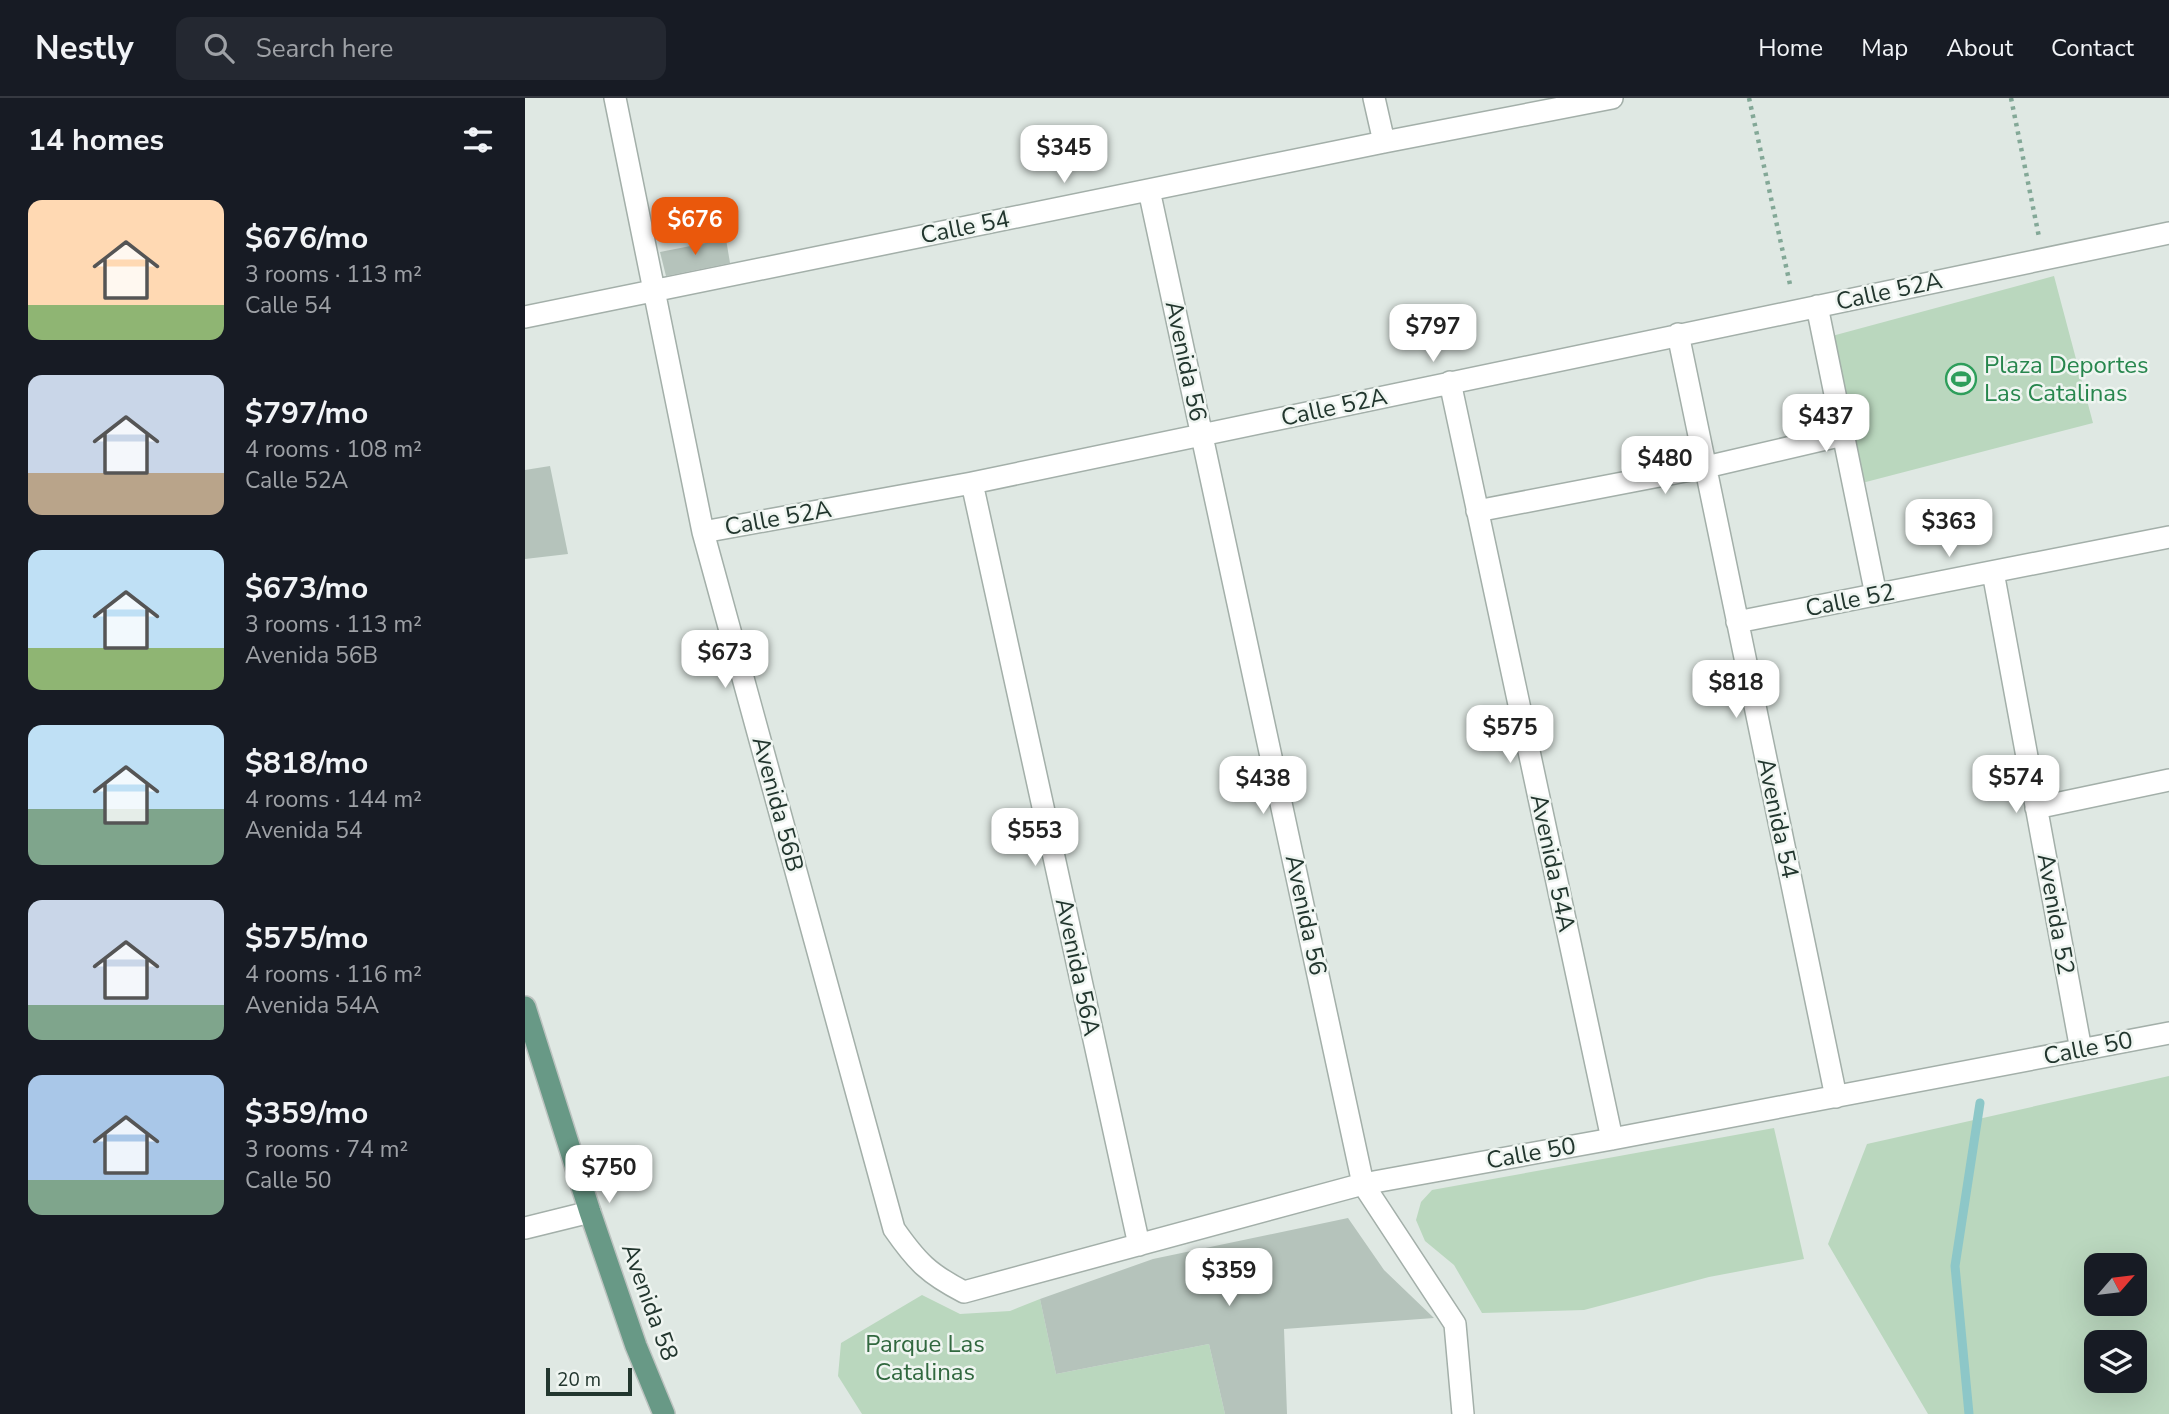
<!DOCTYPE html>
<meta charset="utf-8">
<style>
:root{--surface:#171b24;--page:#242831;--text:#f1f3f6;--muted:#9ea1a6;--line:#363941;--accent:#ea580c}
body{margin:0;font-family:"Nunito Sans",sans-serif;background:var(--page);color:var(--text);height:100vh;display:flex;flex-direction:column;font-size:26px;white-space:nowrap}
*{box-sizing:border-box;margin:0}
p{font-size:23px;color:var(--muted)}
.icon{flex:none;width:38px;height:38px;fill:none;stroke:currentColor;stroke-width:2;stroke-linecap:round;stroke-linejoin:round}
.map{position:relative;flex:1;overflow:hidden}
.panel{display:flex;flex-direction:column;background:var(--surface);width:525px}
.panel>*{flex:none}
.needle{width:46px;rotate:62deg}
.controls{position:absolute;left:1559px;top:1155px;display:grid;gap:14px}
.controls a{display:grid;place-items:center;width:63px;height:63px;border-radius:14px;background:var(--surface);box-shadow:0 7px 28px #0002;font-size:35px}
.scale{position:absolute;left:21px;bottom:18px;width:86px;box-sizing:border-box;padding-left:7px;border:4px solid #22362e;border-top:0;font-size:19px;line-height:24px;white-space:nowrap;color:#22362e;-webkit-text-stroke:5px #eff5f1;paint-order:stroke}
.price{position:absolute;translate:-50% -60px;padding:0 16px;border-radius:14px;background:#fff;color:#222;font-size:23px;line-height:46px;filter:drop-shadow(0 2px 4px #0008)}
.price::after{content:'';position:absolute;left:50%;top:42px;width:21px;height:16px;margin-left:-10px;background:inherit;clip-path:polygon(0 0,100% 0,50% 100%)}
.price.selected{background:var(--accent);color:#fff}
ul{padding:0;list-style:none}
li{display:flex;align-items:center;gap:21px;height:175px;padding:0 28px}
li span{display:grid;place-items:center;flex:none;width:196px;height:140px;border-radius:14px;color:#555}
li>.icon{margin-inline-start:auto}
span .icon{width:84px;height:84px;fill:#fffc;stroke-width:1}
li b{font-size:30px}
h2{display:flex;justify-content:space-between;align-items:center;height:84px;padding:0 28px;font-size:30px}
header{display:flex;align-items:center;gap:42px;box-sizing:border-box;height:98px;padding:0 35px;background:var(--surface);border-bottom:2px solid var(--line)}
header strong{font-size:33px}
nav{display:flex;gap:38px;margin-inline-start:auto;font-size:24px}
.search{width:490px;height:63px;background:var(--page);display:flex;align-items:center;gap:18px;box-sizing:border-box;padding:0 24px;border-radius:14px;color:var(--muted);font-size:26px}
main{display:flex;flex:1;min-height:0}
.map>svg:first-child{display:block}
</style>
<header>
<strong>Nestly</strong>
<div class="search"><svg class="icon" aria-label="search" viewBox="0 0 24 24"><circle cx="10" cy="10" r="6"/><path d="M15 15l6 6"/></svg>Search here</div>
<nav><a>Home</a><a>Map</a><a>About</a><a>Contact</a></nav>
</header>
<main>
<section class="panel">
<h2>14 homes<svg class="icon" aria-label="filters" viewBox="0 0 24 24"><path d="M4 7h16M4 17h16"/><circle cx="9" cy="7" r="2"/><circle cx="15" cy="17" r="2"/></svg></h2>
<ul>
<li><span style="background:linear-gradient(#ffd9b3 75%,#8fb573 0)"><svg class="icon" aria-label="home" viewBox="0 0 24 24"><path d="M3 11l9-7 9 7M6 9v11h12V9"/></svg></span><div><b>$676/mo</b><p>3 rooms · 113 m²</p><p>Calle 54</p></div></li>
<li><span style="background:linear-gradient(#c9d6e8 70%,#b9a48a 0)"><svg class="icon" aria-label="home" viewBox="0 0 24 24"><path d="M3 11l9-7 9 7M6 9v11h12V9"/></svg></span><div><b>$797/mo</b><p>4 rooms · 108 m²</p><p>Calle 52A</p></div></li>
<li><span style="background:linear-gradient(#bfe0f5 70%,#8fb573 0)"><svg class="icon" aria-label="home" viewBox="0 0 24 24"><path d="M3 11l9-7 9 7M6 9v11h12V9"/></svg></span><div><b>$673/mo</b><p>3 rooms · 113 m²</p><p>Avenida 56B</p></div></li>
<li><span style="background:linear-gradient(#bfe0f5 60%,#7fa58c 0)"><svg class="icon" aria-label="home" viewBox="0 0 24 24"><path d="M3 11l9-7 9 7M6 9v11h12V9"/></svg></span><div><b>$818/mo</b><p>4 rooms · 144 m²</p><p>Avenida 54</p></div></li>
<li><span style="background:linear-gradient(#c9d6e8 75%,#7fa58c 0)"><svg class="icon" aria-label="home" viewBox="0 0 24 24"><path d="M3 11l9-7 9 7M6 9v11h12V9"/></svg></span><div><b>$575/mo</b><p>4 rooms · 116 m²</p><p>Avenida 54A</p></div></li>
<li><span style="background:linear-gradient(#a9c7e8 75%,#7fa58c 0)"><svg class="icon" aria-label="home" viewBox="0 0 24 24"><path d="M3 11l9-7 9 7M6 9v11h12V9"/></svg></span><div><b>$359/mo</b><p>3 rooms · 74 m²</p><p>Calle 50</p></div></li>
</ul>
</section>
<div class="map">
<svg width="1644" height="1316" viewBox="0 0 1644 1316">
<rect width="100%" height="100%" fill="#dfe8e3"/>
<!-- green -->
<path fill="#bad7be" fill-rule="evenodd" d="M 1529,178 L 1568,325 L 1337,385 L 1307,238 Z
M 1644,978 L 1644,1316 L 1403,1316 L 1303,1146 L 1342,1046 ZM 1610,1167 L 1610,1206 L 1572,1206 L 1572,1167 ZM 1610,1244 L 1610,1283 L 1572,1283 L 1572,1244 Z
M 1249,1030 L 1279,1161 L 1184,1179 L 1059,1212 L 957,1215 L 929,1167 L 900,1143 L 891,1122 L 896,1104 L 907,1092 Z
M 397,1197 L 435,1216 L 485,1213 L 515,1201 L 531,1276 L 684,1246 L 700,1316 L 337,1316 L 313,1278 L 316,1245 Z"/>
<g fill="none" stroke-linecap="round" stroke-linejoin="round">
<!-- stream -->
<path stroke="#8dc7c8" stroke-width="9" d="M 1444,1316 L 1430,1168 L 1455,1005"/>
</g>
<!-- building -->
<path fill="#b5c3bb" d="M 201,141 L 205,165 L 141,178 L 135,154 Z
M 25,368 L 43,456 L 0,461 L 0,372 Z
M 823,1120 L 859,1172 L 909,1220 L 759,1231 L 762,1316 L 700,1316 L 684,1246 L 531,1276 L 515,1201 L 628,1161 Z"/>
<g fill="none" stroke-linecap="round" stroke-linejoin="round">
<!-- minor casing -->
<g stroke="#a3afa9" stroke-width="24">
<path id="minor" d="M 90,0 L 178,434 L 369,1131 C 392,1164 404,1176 439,1194 L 838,1086 L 1087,1041 L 1644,935
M 849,0 L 859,44
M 624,92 L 838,1086 L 930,1226 L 938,1316
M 1292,208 L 1351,497
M 0,219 L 859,44 L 1087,0
M 1153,236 L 1311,999
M 925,284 L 1087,1041
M 447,385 L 614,1147
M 952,413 L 1181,369 L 1318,337
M 178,434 L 447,385 L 1644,135
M 1468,474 L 1556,952
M 1212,524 L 1644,439
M 1511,710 L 1644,682
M 0,1130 L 65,1114"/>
</g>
<!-- major casing -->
<g stroke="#bdc3c0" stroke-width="24">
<path id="major" d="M 0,909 L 65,1114 L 111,1248 L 139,1316"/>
</g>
<!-- path -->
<path stroke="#83a897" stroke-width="4.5" stroke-dasharray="3.5 5" stroke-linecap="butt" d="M 1224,0 L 1266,191
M 1486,0 L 1514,139"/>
<!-- minor -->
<use href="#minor" stroke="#fff" stroke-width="21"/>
<!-- major -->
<use href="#major" stroke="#689986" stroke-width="21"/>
</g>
<!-- icons -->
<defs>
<g id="stadium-ring" transform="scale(1.575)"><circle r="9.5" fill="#eff5f1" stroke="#2e9e5b" stroke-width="1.5"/><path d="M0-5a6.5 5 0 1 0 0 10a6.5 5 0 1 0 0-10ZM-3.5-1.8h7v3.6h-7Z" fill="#2e9e5b"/></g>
</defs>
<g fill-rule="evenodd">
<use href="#stadium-ring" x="1436" y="281"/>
</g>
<g text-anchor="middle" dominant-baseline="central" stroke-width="5" stroke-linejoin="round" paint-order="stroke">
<!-- street labels -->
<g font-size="24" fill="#22362e" stroke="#eff5f1">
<text transform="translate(440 129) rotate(-11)">Calle 54</text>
<text transform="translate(1364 193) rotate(-12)">Calle 52A</text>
<text transform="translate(661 263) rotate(78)">Avenida 56</text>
<text transform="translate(809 309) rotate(-12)">Calle 52A</text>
<text transform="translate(253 420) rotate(-10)">Calle 52A</text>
<text transform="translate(1325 502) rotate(-11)">Calle 52</text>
<text transform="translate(253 706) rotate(75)">Avenida 56B</text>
<text transform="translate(1253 720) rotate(78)">Avenida 54</text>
<text transform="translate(1028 765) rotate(78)">Avenida 54A</text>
<text transform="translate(1531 816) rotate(80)">Avenida 52</text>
<text transform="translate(781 817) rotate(78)">Avenida 56</text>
<text transform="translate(553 869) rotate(78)">Avenida 56A</text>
<text transform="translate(1563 950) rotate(-11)">Calle 50</text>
<text transform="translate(1006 1055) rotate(-10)">Calle 50</text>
<text transform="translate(125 1204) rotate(70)">Avenida 58</text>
</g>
<!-- leisure labels -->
<g font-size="24" fill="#27864d" stroke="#eff5f1" text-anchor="start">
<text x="1459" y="267">Plaza Deportes<tspan x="1459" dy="28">Las Catalinas</tspan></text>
</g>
<!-- park labels -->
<g font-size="24" fill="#31683f" stroke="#eff5f1">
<text x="400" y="1246">Parque Las<tspan x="400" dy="28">Catalinas</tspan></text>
</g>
</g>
</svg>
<div class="controls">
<a><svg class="needle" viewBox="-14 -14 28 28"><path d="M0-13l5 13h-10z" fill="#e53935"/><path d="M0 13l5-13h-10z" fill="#9ea1a6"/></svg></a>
<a><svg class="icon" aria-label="layers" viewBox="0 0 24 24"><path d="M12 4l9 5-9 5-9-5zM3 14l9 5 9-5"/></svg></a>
</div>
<div class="scale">20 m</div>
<b class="price" style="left:539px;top:87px">$345</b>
<b class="price selected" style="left:170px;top:159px">$676</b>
<b class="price" style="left:908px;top:266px">$797</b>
<b class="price" style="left:1301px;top:356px">$437</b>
<b class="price" style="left:1140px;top:398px">$480</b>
<b class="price" style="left:1424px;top:461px">$363</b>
<b class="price" style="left:200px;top:592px">$673</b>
<b class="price" style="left:1211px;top:622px">$818</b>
<b class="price" style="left:985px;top:667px">$575</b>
<b class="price" style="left:1491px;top:717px">$574</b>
<b class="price" style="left:738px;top:718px">$438</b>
<b class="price" style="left:510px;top:770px">$553</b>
<b class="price" style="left:84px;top:1107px">$750</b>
<b class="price" style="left:704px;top:1210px">$359</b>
</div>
</main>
